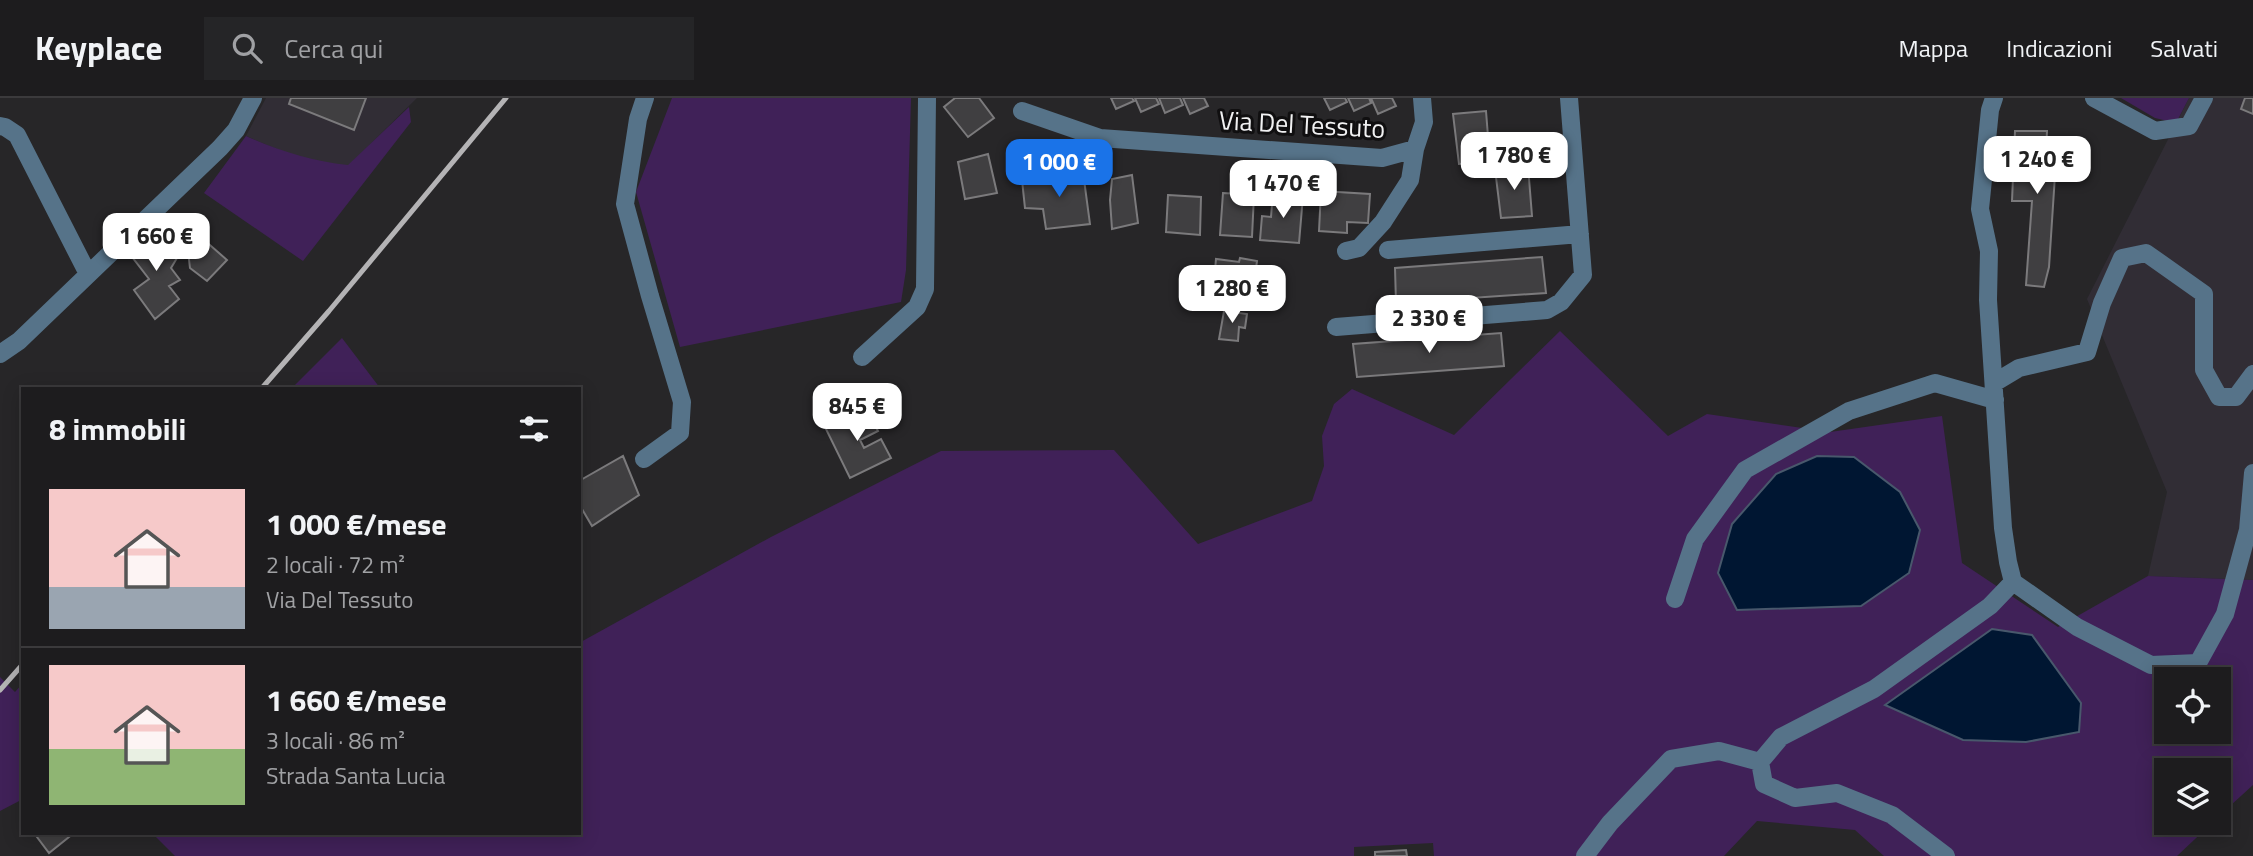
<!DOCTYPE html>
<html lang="it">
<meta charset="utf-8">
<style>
:root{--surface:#1d1c1e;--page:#252527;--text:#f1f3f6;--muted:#a0a1a4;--line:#3b3a3c;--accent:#1a73e8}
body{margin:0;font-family:"Titillium Web",sans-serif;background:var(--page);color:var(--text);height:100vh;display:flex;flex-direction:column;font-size:26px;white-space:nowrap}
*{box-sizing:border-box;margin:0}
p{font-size:23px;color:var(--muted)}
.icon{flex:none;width:38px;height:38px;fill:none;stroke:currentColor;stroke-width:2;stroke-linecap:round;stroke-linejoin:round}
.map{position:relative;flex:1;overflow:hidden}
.drawer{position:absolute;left:21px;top:289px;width:560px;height:448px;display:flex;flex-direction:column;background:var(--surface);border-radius:0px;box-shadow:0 4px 18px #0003,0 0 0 2px var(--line)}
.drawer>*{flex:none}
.controls{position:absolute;left:2154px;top:569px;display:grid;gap:14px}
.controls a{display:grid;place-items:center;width:77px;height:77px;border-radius:0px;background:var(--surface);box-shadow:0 4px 18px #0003,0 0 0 2px var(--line);font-size:35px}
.price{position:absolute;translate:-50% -60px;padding:0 16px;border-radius:14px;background:#fff;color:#222;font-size:23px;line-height:46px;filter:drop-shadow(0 2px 4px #0008)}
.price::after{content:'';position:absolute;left:50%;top:42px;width:21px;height:16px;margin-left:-10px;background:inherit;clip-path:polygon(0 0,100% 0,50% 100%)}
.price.current{background:var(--accent);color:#fff}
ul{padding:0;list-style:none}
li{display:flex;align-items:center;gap:21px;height:175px;padding:0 28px}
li+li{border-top:2px solid var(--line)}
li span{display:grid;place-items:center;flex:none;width:196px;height:140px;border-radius:0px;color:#555}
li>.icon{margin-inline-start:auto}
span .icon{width:84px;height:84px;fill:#fffc;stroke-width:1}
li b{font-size:30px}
h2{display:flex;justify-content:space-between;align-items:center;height:84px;padding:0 28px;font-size:30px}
header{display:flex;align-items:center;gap:42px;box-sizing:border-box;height:98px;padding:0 35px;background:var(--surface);border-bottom:2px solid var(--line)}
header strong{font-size:33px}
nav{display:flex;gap:38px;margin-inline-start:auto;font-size:24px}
.search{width:490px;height:63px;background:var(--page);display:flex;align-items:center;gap:18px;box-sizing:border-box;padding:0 24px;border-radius:0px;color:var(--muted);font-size:26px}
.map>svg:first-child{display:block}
</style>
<header>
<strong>Keyplace</strong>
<div class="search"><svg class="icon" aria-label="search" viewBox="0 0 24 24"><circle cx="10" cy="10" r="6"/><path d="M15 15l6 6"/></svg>Cerca qui</div>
<nav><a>Mappa</a><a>Indicazioni</a><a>Salvati</a></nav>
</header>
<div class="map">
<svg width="2253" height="758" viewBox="0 0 2253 758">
<rect width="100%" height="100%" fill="#272628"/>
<!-- built -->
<path fill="#312d35" d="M 266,0 L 417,0 L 348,68 L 319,64 L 291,57 L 246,38 Z
M 2189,0 L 2253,0 L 2253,482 L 2148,478 L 2167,394 L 2087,201 Z"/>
<!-- green -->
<path fill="#402158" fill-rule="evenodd" d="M 672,0 L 911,0 L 906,172 L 901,204 L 680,249 L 636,94 Z
M 2121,0 L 2189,0 L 2176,25 L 2155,20 Z
M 409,9 L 411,24 L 303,163 L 204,95 L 246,38 C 280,53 311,63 348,67 Z
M 1560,233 L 1668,338 L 1707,316 L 1830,334 L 1942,318 L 1962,465 L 2058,529 L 2148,478 L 2253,482 L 2253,687 L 2219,718 L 2219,672 L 2166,672 L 2166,724 L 2212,725 L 2177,758 L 1884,758 L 1855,732 L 1757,723 L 1724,758 L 1434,758 L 1433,745 L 1354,749 L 1354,758 L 175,758 L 152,735 L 579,735 L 579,545 L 771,439 L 941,353 L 1114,352 L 1198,446 L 1312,403 L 1324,368 L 1322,338 L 1334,306 L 1352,291 L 1454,337 ZM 2166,581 L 2219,581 L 2219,634 L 2166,634 Z
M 342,240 L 380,290 L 292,290 Z
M 0,579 L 15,594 L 23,585 L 23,701 L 0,713 Z"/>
<!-- water -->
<path fill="#001632" stroke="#48586c" stroke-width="2" d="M 1817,358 L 1854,359 L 1900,394 L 1920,432 L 1909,475 L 1861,508 L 1737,512 L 1718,475 L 1732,426 L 1776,376 Z
M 1992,531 L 2032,537 L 2081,605 L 2079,634 L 2026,644 L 1963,642 L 1885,607 Z"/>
<!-- building -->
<path fill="#403f41" stroke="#7b7a7c" stroke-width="2" d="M 291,0 L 366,0 L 354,32 L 289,6 Z
M 955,0 L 979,0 L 994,20 L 968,39 L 944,9 Z
M 1111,0 L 1132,0 L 1134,3 L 1116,11 Z
M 1135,0 L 1156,0 L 1159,6 L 1141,14 Z
M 1159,0 L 1180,0 L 1183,7 L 1165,15 Z
M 1183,0 L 1204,0 L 1208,8 L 1190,16 Z
M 1324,0 L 1345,0 L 1347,4 L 1330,12 Z
M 1348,0 L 1369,0 L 1371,5 L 1354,13 Z
M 1371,0 L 1392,0 L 1396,8 L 1378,16 Z
M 2245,0 L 2253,0 L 2253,16 L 2241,11 Z
M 1486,13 L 1490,64 L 1459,66 L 1453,16 Z
M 2015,33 L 2047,33 L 2046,54 L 2065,54 L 2064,75 L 2055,77 L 2049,169 L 2044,189 L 2026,187 L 2032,103 L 2012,103 Z
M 988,56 L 997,95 L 965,101 L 958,64 Z
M 1528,68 L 1532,118 L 1501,120 L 1495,71 Z
M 1083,74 L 1090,126 L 1046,131 L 1043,111 L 1025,110 L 1022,82 Z
M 1132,77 L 1138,125 L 1112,131 L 1110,102 L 1112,81 Z
M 1321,93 L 1370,96 L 1368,125 L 1347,124 L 1347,135 L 1319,133 Z
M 1223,95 L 1254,97 L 1252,139 L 1220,137 Z
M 1273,95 L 1303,98 L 1299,145 L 1260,142 L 1262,118 L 1271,119 Z
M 1168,97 L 1201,99 L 1200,137 L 1166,134 Z
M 153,131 L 180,155 L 171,170 L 180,182 L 169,188 L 179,201 L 155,221 L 134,192 L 149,181 L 129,155 Z
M 203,141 L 227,162 L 207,183 L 190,170 L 188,153 Z
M 1542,159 L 1546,195 L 1396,205 L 1395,170 Z
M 1240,160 L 1257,163 L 1253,193 L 1244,193 L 1243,199 L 1213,195 L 1216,161 L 1239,164 Z
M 1224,213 L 1247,216 L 1245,230 L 1239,229 L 1238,243 L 1219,241 Z
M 1501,235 L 1504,268 L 1357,279 L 1353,246 Z
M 866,309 L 878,333 L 860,342 L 864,350 L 881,341 L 891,360 L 850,380 L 825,329 Z
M 623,358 L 639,397 L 592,428 L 579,406 L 579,383 Z
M 34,735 L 74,735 L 49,755 Z
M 1406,752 L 1407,758 L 1375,758 L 1375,754 Z"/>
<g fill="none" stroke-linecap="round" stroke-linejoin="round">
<!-- minor -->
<path stroke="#567389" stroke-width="18" d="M 2094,0 L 2155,33 L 2189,28 L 2204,0
M 1022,13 L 1100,40 L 1382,60 L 1415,51
M 0,28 L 5,29 L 17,37 L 88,176
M 1388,152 L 1580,136
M 1346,153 L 1359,150 L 1383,124 L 1410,82 L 1415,51 L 1424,24 L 1422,0
M 1336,229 L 1547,212 L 1561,204 L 1583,177 L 1569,0
M 0,256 L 19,243 L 220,50 L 236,32 L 253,0
M 862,259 L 917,209 L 925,191 L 927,0
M 1994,285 L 2019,270 L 2087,254 L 2102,205 L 2122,160 L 2146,155 L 2204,196 L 2204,272 L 2219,299 L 2236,299 L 2253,276
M 644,361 L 680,335 L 682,304 L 650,198 L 625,106 L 638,21 L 645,0
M 2013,484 L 2077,529 L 2151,567 L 2198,565 L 2225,516 L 2248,432 L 2253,375
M 1675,501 L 1695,441 L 1745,372 L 1849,313 L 1935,285 L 1995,302
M 1585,758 L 1610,725 L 1671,661 L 1719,653 L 1760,664
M 1946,758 L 1892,717 L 1837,695 L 1795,700 L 1764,686 L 1760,664 L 1781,639 L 1874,591 L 1990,508 L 2013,484 L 2008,464 L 2003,430 L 1988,202 L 1989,153 L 1980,111 L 1990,12 L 1994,0"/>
<!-- rail -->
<path stroke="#b4b3b5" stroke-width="5" d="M 262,290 L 329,213 L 506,0
M 0,592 L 23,566"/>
</g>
<g text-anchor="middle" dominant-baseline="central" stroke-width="6" stroke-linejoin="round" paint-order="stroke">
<!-- street labels -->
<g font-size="26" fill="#f1f1f2" stroke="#100f10">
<text transform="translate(1302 26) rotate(3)">Via Del Tessuto</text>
</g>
</g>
</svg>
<div class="controls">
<a><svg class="icon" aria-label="locate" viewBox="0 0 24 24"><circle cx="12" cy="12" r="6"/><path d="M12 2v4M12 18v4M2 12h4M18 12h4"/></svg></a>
<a><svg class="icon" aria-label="layers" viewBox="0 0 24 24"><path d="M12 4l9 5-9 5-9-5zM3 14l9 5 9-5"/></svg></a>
</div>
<b class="price" style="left:1514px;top:94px">1 780 €</b>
<b class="price" style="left:2037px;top:98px">1 240 €</b>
<b class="price current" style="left:1059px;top:101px">1 000 €</b>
<b class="price" style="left:1283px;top:122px">1 470 €</b>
<b class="price" style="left:156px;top:175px">1 660 €</b>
<b class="price" style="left:1232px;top:227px">1 280 €</b>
<b class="price" style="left:1429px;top:257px">2 330 €</b>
<b class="price" style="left:857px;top:345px">845 €</b>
<section class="drawer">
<h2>8 immobili<svg class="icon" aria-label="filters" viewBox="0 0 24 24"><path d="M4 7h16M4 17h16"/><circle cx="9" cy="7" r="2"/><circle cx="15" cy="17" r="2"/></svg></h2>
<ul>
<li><span style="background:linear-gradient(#f6c9c9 70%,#9aa5b1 0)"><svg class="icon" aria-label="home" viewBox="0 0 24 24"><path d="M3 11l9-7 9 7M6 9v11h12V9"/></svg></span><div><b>1 000 €/mese</b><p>2 locali · 72 m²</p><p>Via Del Tessuto</p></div></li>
<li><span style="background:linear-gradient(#f6c9c9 60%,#8fb573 0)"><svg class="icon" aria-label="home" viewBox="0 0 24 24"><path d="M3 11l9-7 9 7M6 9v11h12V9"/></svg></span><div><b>1 660 €/mese</b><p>3 locali · 86 m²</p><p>Strada Santa Lucia</p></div></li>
</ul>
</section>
</div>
